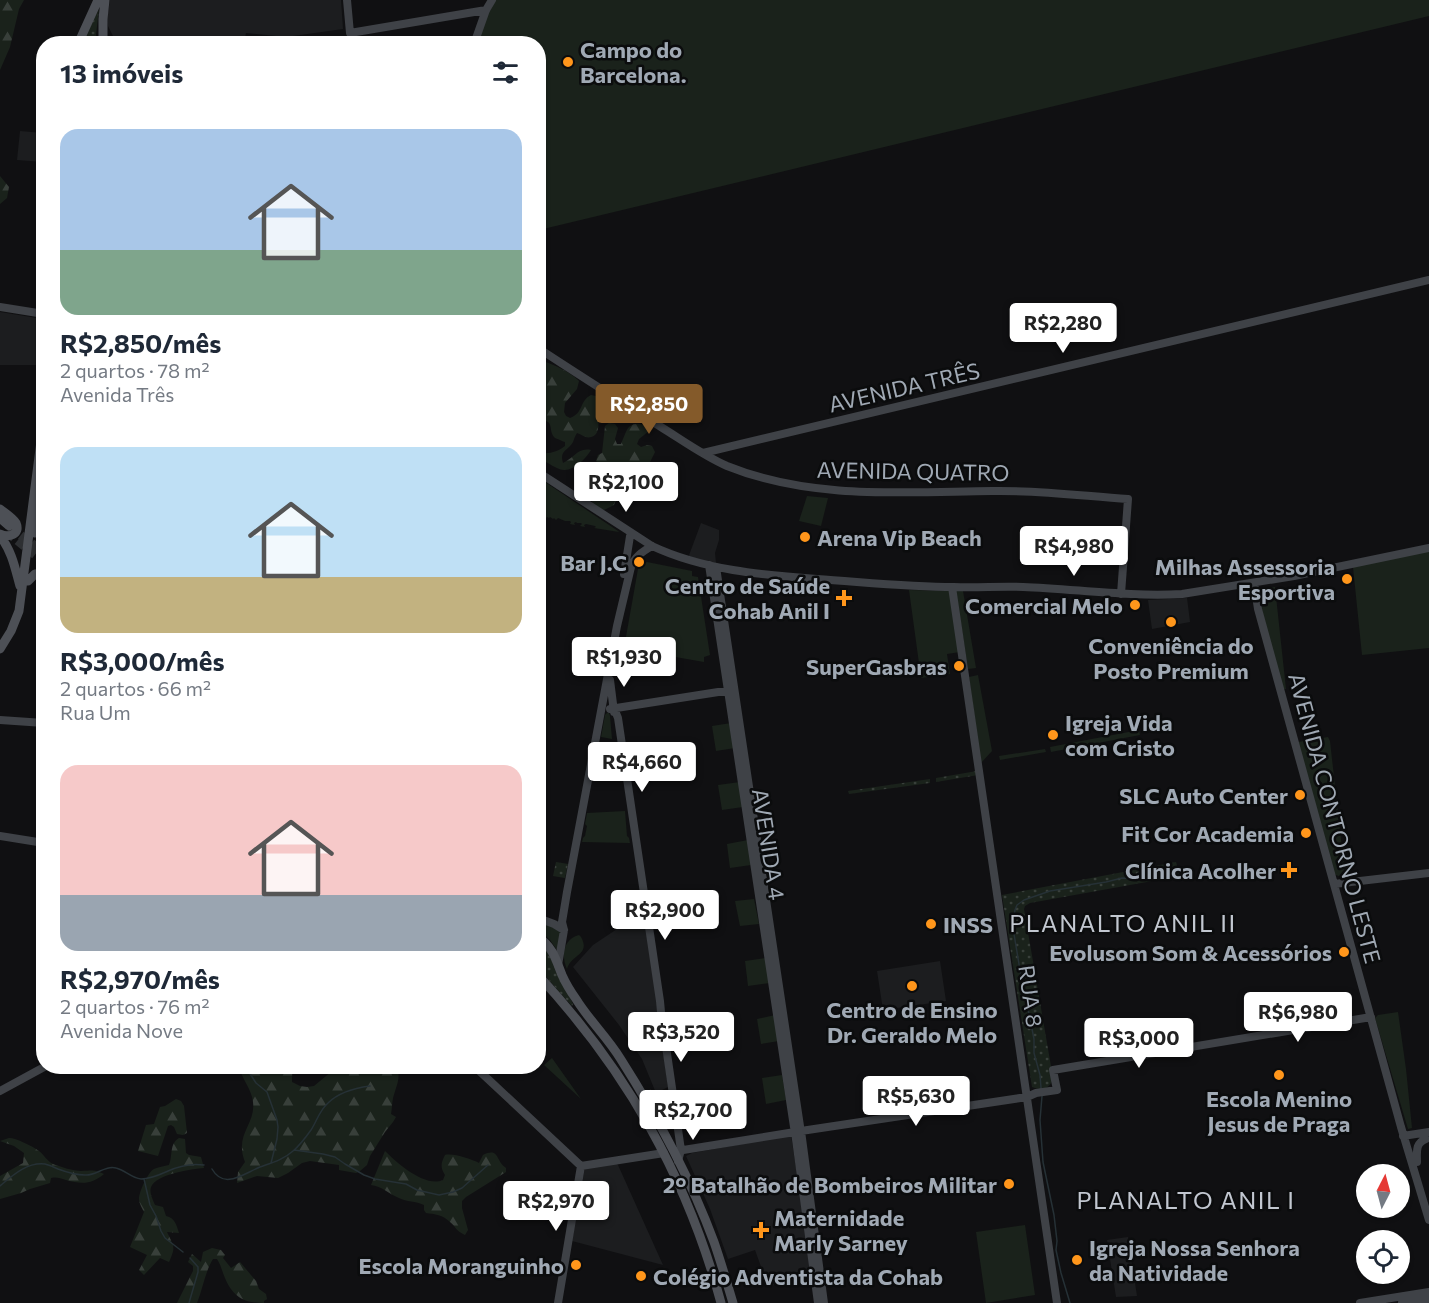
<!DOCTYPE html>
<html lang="pt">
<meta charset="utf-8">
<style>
:root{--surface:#fff;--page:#f2f2f3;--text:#1f2937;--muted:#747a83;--accent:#845a2a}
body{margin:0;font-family:Commissioner,sans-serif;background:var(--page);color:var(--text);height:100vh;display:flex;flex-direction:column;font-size:22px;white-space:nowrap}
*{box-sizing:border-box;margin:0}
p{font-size:20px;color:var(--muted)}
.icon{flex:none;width:33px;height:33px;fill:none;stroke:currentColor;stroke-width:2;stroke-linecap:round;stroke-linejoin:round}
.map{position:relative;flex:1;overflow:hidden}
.drawer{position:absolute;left:36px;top:36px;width:510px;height:1038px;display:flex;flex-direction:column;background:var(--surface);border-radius:24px;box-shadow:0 2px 4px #0004}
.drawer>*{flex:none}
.needle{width:39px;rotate:6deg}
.fabs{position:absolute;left:1356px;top:1164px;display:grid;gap:12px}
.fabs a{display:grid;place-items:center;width:54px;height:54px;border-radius:50%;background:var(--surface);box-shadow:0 2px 4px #0004;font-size:30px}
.price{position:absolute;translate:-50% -51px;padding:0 14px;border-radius:6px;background:#fff;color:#222;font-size:20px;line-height:39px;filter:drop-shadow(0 2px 3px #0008)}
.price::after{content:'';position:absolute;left:50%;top:36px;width:18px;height:14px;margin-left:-9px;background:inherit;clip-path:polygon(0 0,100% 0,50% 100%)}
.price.selected{background:var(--accent);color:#fff}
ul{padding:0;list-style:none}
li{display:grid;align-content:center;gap:12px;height:318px;padding:0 24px}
li span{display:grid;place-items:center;height:186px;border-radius:18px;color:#555}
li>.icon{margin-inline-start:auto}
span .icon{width:108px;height:108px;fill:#fffc;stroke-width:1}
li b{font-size:26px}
h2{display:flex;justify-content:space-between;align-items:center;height:72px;padding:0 24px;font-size:26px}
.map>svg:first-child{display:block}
</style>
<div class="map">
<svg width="1429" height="1303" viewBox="0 0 1429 1303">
<defs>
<pattern id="grass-dots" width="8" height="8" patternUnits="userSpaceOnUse" patternTransform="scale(1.5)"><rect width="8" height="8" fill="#1a221b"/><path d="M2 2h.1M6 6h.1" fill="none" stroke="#383f3a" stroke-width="1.8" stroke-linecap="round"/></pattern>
<pattern id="forest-firs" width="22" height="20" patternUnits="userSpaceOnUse" patternTransform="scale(1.5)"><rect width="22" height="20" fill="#1a221b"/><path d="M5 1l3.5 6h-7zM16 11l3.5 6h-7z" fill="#383f3a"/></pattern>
</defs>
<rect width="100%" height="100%" fill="#101012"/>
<!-- built -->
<path fill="#1c1d1f" d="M 110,0 L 341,0 L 343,29 L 286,37 L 246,33 L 244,43 L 117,44 L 108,26 L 107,19 Z
M 20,131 L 43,133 L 43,162 L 17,160 Z
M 0,312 L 43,319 L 44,344 L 41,365 L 0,365 Z
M 701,523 L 719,530 L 719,540 L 715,553 L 716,563 L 688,558 Z
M 1187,598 L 1190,622 L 1152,629 L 1148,600 Z
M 638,915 L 643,916 L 645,923 L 653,972 L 668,1087 L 656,1093 L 642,1059 L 619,1025 L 573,967 L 593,945 Z
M 940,961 L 946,1001 L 883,1010 L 877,971 Z
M 791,1135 L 813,1280 L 768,1286 L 755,1250 L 728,1259 L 710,1209 L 686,1156 L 692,1153 Z
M 616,1163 L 618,1165 L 663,1265 L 572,1241 L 585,1167 Z
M 1128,1237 L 1137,1296 L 1116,1297 L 1107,1240 Z"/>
<!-- grass -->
<path fill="url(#grass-dots)" d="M 99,9 L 95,43 L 82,44 Z
M 977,771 L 978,775 L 936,782 L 936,778 Z
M 930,779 L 930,783 L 849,794 L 848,791 Z
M 556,862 L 568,864 L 565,878 L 553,876 Z
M 1176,862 L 1180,876 L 1030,903 L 1025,906 L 1024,909 L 1053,1078 C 1050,1089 1042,1091 1032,1087 L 1002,895 Z
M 546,949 L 573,1004 L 572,1006 L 539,969 L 539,959 Z"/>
<!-- forest -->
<path fill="url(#forest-firs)" d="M 0,0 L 24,0 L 19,9 L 10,47 L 0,70 Z
M 0,176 L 9,187 L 7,198 L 0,204 Z
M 538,360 C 550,362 572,373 579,381 L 577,389 L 565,403 L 564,412 L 566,416 L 570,418 C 584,413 579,401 591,395 L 600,397 C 602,400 604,402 604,406 C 604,411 602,411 600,415 C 597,422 601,435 591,437 C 586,439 581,434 577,433 C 575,436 574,439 573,442 C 568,451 559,450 563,463 C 573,459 578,447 591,450 C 584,461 570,475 557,468 C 550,465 547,461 539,460 L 538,445 L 543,453 C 550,454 559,451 565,446 L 565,442 C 564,442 556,438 555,438 C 547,430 556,420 539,420 L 539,385 L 541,382 L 542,378 L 539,375 Z
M 609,423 L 615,424 L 618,428 L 615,439 L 617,444 L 621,444 C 628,428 627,420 648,426 L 649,431 L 639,439 L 637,444 L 641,447 L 647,445 L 652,446 L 655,452 L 648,466 L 638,470 L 634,473 L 641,481 L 642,487 C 631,488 624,483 613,485 L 612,490 L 616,500 L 614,505 L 604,510 L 593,506 L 592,501 C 599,490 615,487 619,474 L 615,469 L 605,469 L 596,461 L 598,455 L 602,453 L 605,426 Z
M 239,1067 L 293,1067 L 292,1077 L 292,1082 L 300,1086 L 307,1087 L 314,1086 L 337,1067 L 397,1067 C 401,1079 396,1086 393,1098 C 392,1103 392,1108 391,1114 L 396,1117 L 393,1122 L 385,1132 L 370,1156 L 367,1165 L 360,1171 L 356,1173 L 339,1170 L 339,1165 L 310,1161 L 302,1163 L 288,1173 L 278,1178 L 257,1176 L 237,1183 L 238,1172 L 245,1162 C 234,1134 256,1125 253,1102 C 252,1090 242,1079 239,1067 Z
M 176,1099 L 181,1101 L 184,1106 L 187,1133 L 183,1135 L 177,1134 L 174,1127 L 171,1125 L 168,1126 L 158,1156 L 138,1151 L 146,1125 L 154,1124 L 160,1107 L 165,1106 Z
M 9,1138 C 16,1138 32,1146 39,1151 C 44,1155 47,1161 53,1164 C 61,1167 73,1171 81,1171 C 93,1171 92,1169 104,1174 C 91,1185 81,1184 66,1180 C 60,1178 57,1177 51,1178 L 50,1183 L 30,1189 L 21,1193 L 0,1199 L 0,1176 L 23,1163 L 24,1153 L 14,1146 L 0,1141 Z
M 179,1138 L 185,1139 L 186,1153 L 189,1155 L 201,1157 L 204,1168 C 192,1169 156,1174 151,1187 C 149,1193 153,1200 155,1205 L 163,1207 L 166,1216 C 175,1218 176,1224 179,1233 L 167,1232 C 174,1247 176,1246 169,1262 L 160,1258 L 144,1275 L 139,1270 L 147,1255 L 130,1247 L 144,1212 C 142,1208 139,1203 139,1199 C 139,1192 148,1172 154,1169 C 158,1167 165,1166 169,1165 C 173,1156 169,1144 179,1138 Z
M 385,1151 C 397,1163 425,1188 443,1180 L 445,1175 C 440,1167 441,1163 445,1155 C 453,1153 471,1159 479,1163 L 483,1155 C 500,1147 495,1161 506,1168 L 506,1172 L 466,1197 L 462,1201 L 462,1208 L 468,1230 L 465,1235 C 455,1230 457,1228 450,1222 C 443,1215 435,1214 426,1213 L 424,1210 L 424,1205 C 416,1201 407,1202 399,1198 C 389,1194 382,1186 371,1185 Z
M 212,1248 L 221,1250 L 225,1255 L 223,1258 L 231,1268 L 240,1262 L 256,1281 L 259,1289 L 266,1294 L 267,1299 L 264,1301 L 264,1303 C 244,1303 233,1297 225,1278 C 222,1271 221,1265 217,1259 L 213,1259 C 205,1272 203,1288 197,1303 L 177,1303 L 193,1271 L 193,1266 L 188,1262 L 192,1254 L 201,1262 L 203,1252 Z"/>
<!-- green -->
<path fill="#1a221b" d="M 493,0 L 1429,0 L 1429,16 L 539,230 L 538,44 L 474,44 Z
M 539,478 L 618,531 L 619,532 L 594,528 L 596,527 L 595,526 L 586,524 L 584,525 L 585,527 L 580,526 L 582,524 L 581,523 L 577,523 L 576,522 L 574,523 L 575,525 L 570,524 L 571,522 L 570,521 L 565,521 L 558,518 L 556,520 L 554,518 L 553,519 L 550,517 L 549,518 L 547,517 L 546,518 L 540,515 L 539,517 Z
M 807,496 L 828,498 L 821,526 L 799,521 Z
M 1429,551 L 1429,648 L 1362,655 L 1353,567 Z
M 647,562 L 692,571 L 692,576 L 698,577 L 710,655 L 704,657 L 704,662 L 624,648 L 638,569 L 641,565 Z
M 1275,587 L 1286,689 L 1282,689 L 1257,590 Z
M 909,590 L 951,591 L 960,652 L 947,654 L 950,674 L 921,678 Z
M 956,591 L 963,591 L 976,668 L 968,669 Z
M 978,675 L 992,751 L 981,763 L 969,677 Z
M 607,713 L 609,713 L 610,716 L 612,739 L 601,737 L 605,715 Z
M 731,723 L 735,748 L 716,751 L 712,726 Z
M 1139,730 L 1140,735 L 1051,752 L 1050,747 Z
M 1328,737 L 1330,741 L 1345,875 C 1341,877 1337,876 1334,874 L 1298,742 Z
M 1045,749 L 1046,752 L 1000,760 L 999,756 Z
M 740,782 L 743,807 L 722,810 L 718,785 Z
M 625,811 L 627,836 L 629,838 L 630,843 L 582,842 L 583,838 L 585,836 L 587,826 L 585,824 L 587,813 Z
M 748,840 L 751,865 L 730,868 L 727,844 Z
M 754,899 L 759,924 L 740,926 L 735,901 Z
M 538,920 L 561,932 L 557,950 L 550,940 L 539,930 Z
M 579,935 L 581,937 C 591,955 571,954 567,969 C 561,956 563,939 579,935 Z
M 766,958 L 770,983 L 748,986 L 745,961 Z
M 1398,1012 L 1406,1069 L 1412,1128 L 1408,1129 L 1375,1018 L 1378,1015 Z
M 775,1015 L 779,1041 L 761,1044 L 757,1019 Z
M 552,1058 L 581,1099 L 544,1065 Z
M 782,1075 L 786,1100 L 766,1104 L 762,1078 Z
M 1025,1225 L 1035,1295 L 986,1303 L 976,1232 Z"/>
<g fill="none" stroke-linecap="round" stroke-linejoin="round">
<!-- stream -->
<path stroke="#263136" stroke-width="1.5" d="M 245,1066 L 256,1083 L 267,1092 L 277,1120 L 278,1127 L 277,1139 L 271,1163
M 1041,1088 L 1040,1075 L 1034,1053 L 1034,1039 L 1027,1004 L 1027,997 L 1023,988 L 1014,934 L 1013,923 L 1015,910 L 1017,905 L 1024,900 L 1050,891 L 1106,882 L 1122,878 L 1144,879 C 1153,872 1165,870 1176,869
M 1042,1096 L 1040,1120 L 1043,1162 L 1054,1215 L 1057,1241 L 1056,1250 L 1061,1273 L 1070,1303
M 294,1150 L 323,1154 L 335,1157 L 345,1164 L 364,1175 L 375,1179 L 406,1184 L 417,1190 L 439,1195 L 453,1192 L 462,1188 L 488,1165
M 212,1169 C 224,1190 243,1174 260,1167 C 271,1163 283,1160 293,1151 C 299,1146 306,1137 311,1130 C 317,1121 319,1111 328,1103 C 339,1092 355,1088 370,1086
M 144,1179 L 150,1205 L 156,1216 L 161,1231 L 165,1238 L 183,1252
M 0,1186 C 13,1175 27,1162 45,1164 C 49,1165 54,1167 58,1169 C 66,1172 76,1175 85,1175 C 96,1176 105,1165 116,1168 C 125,1170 131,1178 141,1179 C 151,1179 159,1175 168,1171 C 179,1166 191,1163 204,1165
M 189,1303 L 198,1272 L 198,1267 L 190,1258"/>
<!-- primary-tunnel -->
<path stroke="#2d2f32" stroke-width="9" stroke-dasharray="9 4.5" stroke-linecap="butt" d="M 10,527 L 44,553
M 7,532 L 44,562"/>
<!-- secondary -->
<path stroke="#3f4247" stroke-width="8" d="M 347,0 L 350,33 L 486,10
M 474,44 L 486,10 L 492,0
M 0,307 L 44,314
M 538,348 C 579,375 620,401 661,427 C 682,440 704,456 727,466 C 811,500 904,492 992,491 C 1037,490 1083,496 1128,499 L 1121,594
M 703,453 L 1429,280
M 538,472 L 652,546 C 703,570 762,575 817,579 C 863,582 908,587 954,587 C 977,588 1000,586 1023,587 C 1076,589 1129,597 1182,594 L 1294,576 L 1429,548
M 709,565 L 794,1127
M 716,567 L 800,1126
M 624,574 L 630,536 L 632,533
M 1254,583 L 1258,609 L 1401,1127 L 1429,1220
M 952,587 L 1057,1303
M 610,680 L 614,712
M 614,708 L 618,718 L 660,1001 L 661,1012 L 681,1150 L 678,1161
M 610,709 L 731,690
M 0,720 L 44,723
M 0,836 L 44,843
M 1334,884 L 1429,873
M 538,918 L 554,924 L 564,930
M 558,965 L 564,930 L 562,922 L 567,892 L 617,626 L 631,567 C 635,556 642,552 652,546
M 474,1066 L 581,1166
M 0,1091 L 46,1066
M 650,1094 L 665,1119 L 669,1122 L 676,1119
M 801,1131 L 1027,1097 L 1036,1093 L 1057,1090 L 1053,1070 L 1371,1017
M 801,1131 L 824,1303
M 795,1132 L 818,1303
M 1403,1136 L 1429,1132
M 677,1151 L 795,1132
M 1417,1162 C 1417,1152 1415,1143 1426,1139
M 581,1166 L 664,1153
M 558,1303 L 581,1166
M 1360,1303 L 1429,1292
M 1402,1303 L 1429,1299"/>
<!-- primary -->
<path stroke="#4d5056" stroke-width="9" d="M 78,44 L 98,0
M 103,44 L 103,19 L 105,0
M 0,509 C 5,513 13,518 16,523 C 21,535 8,538 0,534
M 41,515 L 44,532
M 0,518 L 9,526
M 35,533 L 44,468
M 0,536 C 12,551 15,568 20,586
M 28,581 L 35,574 L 44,573
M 0,649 L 11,631 L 19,611 L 44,418
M 538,937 C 553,947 556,960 562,975 C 566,984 571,992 576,999 C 589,1020 607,1037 620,1058 C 657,1116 690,1177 714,1242 C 721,1262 727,1283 733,1303
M 538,947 L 538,950
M 538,975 C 627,1071 687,1177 721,1303"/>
</g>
<!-- markers -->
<g fill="#ff961b" stroke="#0b0c0d" stroke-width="2">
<circle cx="568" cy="62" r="6"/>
<circle cx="805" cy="537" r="6"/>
<circle cx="639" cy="562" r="6"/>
<circle cx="1347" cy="579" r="6"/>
<path d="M841 589h6v6h6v6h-6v6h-6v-6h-6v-6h6z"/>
<circle cx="1135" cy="605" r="6"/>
<circle cx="1171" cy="622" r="6"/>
<circle cx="959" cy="666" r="6"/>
<circle cx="1053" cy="735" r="6"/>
<circle cx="1300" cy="795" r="6"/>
<circle cx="1306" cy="833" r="6"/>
<path d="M1286 861h6v6h6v6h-6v6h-6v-6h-6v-6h6z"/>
<circle cx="931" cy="924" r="6"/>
<circle cx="1344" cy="952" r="6"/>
<circle cx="912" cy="986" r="6"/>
<circle cx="1279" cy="1075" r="6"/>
<circle cx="1009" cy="1184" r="6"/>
<path d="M758 1221h6v6h6v6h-6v6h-6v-6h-6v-6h6z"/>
<circle cx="1077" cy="1260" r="6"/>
<circle cx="576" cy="1265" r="6"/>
<circle cx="641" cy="1276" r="6"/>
</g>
<g text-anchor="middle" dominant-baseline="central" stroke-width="5" stroke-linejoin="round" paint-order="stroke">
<!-- poi labels -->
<g font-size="22" font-weight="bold" fill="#a0a9b4" stroke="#0b0c0d" text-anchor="end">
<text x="580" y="49" text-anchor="start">Campo do<tspan x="580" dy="25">Barcelona.</tspan></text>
<text x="817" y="537" text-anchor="start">Arena Vip Beach</text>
<text x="627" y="562">Bar J.C</text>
<text x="1335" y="566">Milhas Assessoria<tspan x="1335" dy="25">Esportiva</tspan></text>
<text x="830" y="585">Centro de Saúde<tspan x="830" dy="25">Cohab Anil I</tspan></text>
<text x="1123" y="605">Comercial Melo</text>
<text x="1171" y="645" text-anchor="middle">Conveniência do<tspan x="1171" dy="25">Posto Premium</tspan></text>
<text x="947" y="666">SuperGasbras</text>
<text x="1065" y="722" text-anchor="start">Igreja Vida<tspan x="1065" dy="25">com Cristo</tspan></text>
<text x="1288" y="795">SLC Auto Center</text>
<text x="1294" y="833">Fit Cor Academia</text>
<text x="1276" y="870">Clínica Acolher</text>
<text x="943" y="924" text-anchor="start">INSS</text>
<text x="1332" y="952">Evolusom Som &amp; Acessórios</text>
<text x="912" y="1009" text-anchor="middle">Centro de Ensino<tspan x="912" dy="25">Dr. Geraldo Melo</tspan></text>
<text x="1279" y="1098" text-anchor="middle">Escola Menino<tspan x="1279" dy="25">Jesus de Praga</tspan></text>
<text x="997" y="1184">2° Batalhão de Bombeiros Militar</text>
<text x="774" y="1217" text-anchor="start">Maternidade<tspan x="774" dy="25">Marly Sarney</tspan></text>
<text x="1089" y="1247" text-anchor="start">Igreja Nossa Senhora<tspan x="1089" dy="25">da Natividade</tspan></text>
<text x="564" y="1265">Escola Moranguinho</text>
<text x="653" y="1276" text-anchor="start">Colégio Adventista da Cohab</text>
</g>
<!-- street labels -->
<g font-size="22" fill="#a0a9b4" stroke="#0b0c0d">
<text transform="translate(904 387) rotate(-13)">AVENIDA TRÊS</text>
<text transform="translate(913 471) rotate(1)">AVENIDA QUATRO</text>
<text transform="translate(1335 818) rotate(75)">AVENIDA CONTORNO LESTE</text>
<text transform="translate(769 844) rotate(81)">AVENIDA 4</text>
<text transform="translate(1031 996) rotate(82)">RUA 8</text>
</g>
<!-- neighbourhood labels -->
<g font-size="24" letter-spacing="1.5" fill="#c2c7d0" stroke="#0b0c0d">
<text x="1123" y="922">PLANALTO ANIL II</text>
<text x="1186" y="1199">PLANALTO ANIL I</text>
</g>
</g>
</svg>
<div class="fabs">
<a><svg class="needle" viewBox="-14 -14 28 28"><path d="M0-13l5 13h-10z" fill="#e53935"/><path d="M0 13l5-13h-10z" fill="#747a83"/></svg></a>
<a><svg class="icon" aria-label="locate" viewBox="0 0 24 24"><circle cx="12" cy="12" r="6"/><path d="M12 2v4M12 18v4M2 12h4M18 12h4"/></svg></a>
</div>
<b class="price" style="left:1063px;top:354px">R$2,280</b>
<b class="price selected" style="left:649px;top:435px">R$2,850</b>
<b class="price" style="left:626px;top:513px">R$2,100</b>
<b class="price" style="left:1074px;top:577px">R$4,980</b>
<b class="price" style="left:624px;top:688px">R$1,930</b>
<b class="price" style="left:642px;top:793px">R$4,660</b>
<b class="price" style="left:665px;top:941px">R$2,900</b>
<b class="price" style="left:1298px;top:1043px">R$6,980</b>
<b class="price" style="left:681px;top:1063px">R$3,520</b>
<b class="price" style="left:1139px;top:1069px">R$3,000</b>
<b class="price" style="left:916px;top:1127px">R$5,630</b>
<b class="price" style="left:693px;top:1141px">R$2,700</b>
<b class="price" style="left:556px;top:1232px">R$2,970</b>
<section class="drawer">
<h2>13 imóveis<svg class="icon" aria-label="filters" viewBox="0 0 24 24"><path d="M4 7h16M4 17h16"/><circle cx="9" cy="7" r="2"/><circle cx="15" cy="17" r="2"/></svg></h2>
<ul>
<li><span style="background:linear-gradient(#a9c7e8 65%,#7fa58c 0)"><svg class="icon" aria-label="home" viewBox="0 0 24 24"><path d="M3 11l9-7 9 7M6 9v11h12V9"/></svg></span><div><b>R$2,850/mês</b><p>2 quartos · 78 m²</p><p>Avenida Três</p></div></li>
<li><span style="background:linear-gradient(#bfe0f5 70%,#c2b280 0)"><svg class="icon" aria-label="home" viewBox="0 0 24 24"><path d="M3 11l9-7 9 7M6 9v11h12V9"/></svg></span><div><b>R$3,000/mês</b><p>2 quartos · 66 m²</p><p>Rua Um</p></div></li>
<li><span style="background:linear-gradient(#f6c9c9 70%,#9aa5b1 0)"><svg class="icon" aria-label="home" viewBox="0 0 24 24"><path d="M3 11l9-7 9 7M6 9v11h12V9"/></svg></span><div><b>R$2,970/mês</b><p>2 quartos · 76 m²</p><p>Avenida Nove</p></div></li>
</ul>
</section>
</div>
